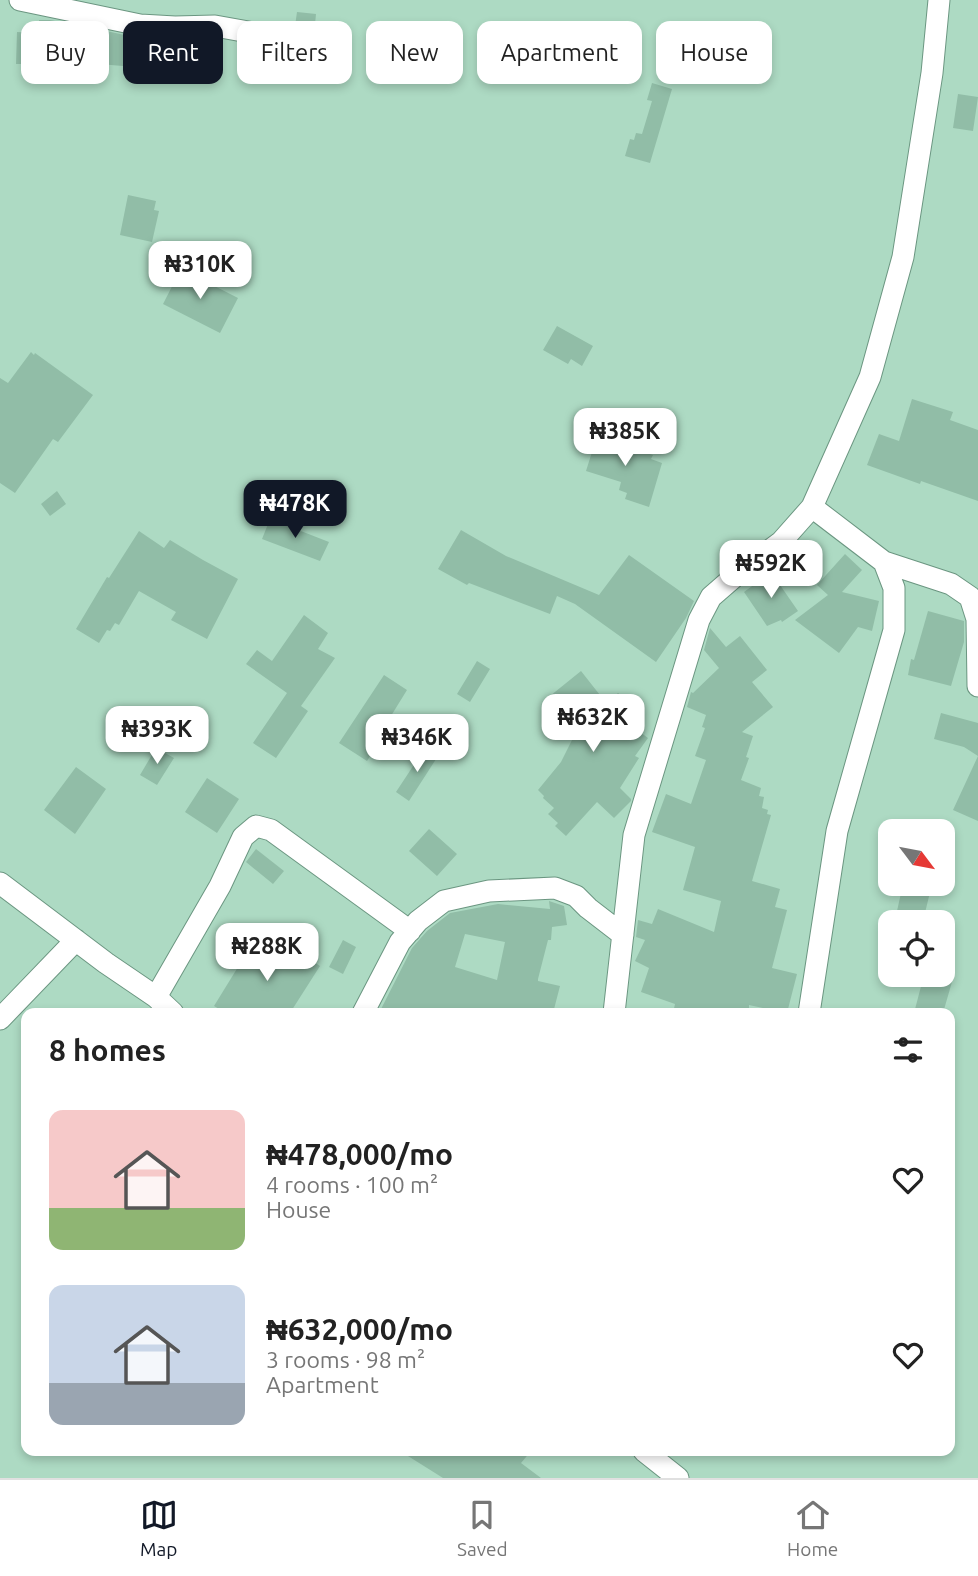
<!DOCTYPE html>
<meta charset="utf-8">
<style>
:root{--surface:#fff;--page:#f2f2f2;--text:#222;--muted:#767676;--line:#e0e0e0;--accent:#111827}
body{margin:0;font-family:Ubuntu,sans-serif;background:var(--page);color:var(--text);height:100vh;display:flex;flex-direction:column;font-size:26px;white-space:nowrap}
*{box-sizing:border-box;margin:0}
p{font-size:23px;color:var(--muted)}
.icon{flex:none;width:38px;height:38px;fill:none;stroke:currentColor;stroke-width:2;stroke-linecap:round;stroke-linejoin:round}
.map{position:relative;flex:1;overflow:hidden}
.details{position:absolute;left:21px;top:1008px;width:934px;height:448px;display:flex;flex-direction:column;background:var(--surface);border-radius:14px;box-shadow:0 4px 10px #0003}
.details>*{flex:none}
.guide{position:absolute;left:21px;top:21px;width:936px;height:63px;display:flex;gap:14px}
.needle{width:46px;rotate:122deg}
.fabs{position:absolute;left:878px;top:819px;display:grid;gap:14px}
.fabs a{display:grid;place-items:center;width:77px;height:77px;border-radius:14px;background:var(--surface);box-shadow:0 4px 10px #0003;font-size:35px}
.price{position:absolute;translate:-50% -60px;padding:0 16px;border-radius:14px;background:#fff;color:#222;font-size:23px;line-height:46px;filter:drop-shadow(0 2px 4px #0008)}
.price::after{content:'';position:absolute;left:50%;top:42px;width:21px;height:16px;margin-left:-10px;background:inherit;clip-path:polygon(0 0,100% 0,50% 100%)}
.price.on{background:var(--accent);color:#fff}
ul{padding:0;list-style:none}
li{display:flex;align-items:center;gap:21px;height:175px;padding:0 28px}
li span{display:grid;place-items:center;flex:none;width:196px;height:140px;border-radius:14px;color:#555}
li>.icon{margin-inline-start:auto}
span .icon{width:84px;height:84px;fill:#fffc;stroke-width:1}
li b{font-size:30px}
h2{display:flex;justify-content:space-between;align-items:center;height:84px;padding:0 28px;font-size:30px}
.tag{padding:0 24px;border-radius:14px;background:var(--surface);box-shadow:0 4px 10px #0003;font-size:24px;line-height:63px}
.tag.on{background:var(--accent);color:#fff}
.tabs{display:flex;justify-content:space-around;align-items:center;height:98px;border-top:2px solid var(--line);background:var(--surface);font-size:19px;color:var(--muted)}
.tabs a{display:grid;justify-items:center;gap:4px}
.tabs .on{color:var(--accent)}
.map>svg:first-child{display:block}
</style>
<div class="map">
<svg width="978" height="1478" viewBox="0 0 978 1478">
<rect width="100%" height="100%" fill="#addac3"/>
<!-- building -->
<path fill="#91bda7" fill-rule="evenodd" d="M 297,12 L 316,14 L 313,44 L 309,44 L 310,57 L 268,56 L 268,49 L 276,48 L 283,40 L 293,40 Z
M 39,20 L 50,20 L 71,24 L 70,66 L 39,66 L 39,64 L 16,64 L 17,32 L 39,33 Z
M 102,30 L 138,38 L 172,40 L 167,73 L 123,66 L 99,64 Z
M 652,83 L 672,89 L 650,163 L 625,156 L 630,139 L 634,140 L 636,133 L 642,134 L 652,101 L 647,100 Z
M 958,94 L 978,97 L 973,131 L 953,128 Z
M 128,195 L 156,201 L 154,210 L 159,211 L 152,242 L 120,235 Z
M 181,269 L 238,298 L 220,333 L 163,304 Z
M 557,326 L 593,346 L 582,366 L 571,359 L 568,364 L 543,350 Z
M 31,352 L 34,355 L 35,353 L 93,395 L 58,442 L 53,439 L 15,493 L 0,483 L 0,378 L 8,383 Z
M 912,399 L 953,412 L 950,420 L 978,430 L 978,501 L 921,481 L 920,484 L 867,465 L 879,434 L 899,441 Z
M 593,434 L 625,444 L 624,446 L 653,455 L 651,459 L 662,463 L 649,507 L 625,499 L 627,493 L 619,490 L 621,482 L 586,471 L 592,452 L 588,450 Z
M 57,491 L 66,504 L 50,516 L 41,504 Z
M 270,519 L 329,542 L 320,561 L 262,539 Z
M 461,530 L 506,556 L 599,595 L 629,555 L 694,601 L 686,618 L 656,662 L 575,604 L 557,596 L 550,614 L 469,583 L 467,585 L 438,569 Z
M 139,531 L 164,548 L 170,540 L 203,560 L 238,579 L 207,639 L 171,620 L 176,612 L 139,591 L 119,625 L 115,623 L 110,631 L 107,630 L 99,643 L 76,629 L 107,577 L 109,578 Z
M 845,554 L 862,570 L 842,592 L 879,601 L 872,631 L 858,627 L 839,653 L 795,620 L 828,595 L 817,585 Z
M 771,572 L 798,611 L 782,622 L 781,620 L 767,626 L 744,592 Z
M 928,611 L 964,621 L 964,642 L 951,686 L 908,675 L 911,659 L 914,660 Z
M 304,615 L 328,633 L 318,649 L 335,658 L 301,706 L 308,711 L 276,758 L 253,743 L 287,693 L 246,664 L 257,650 L 272,661 Z
M 710,628 L 726,647 L 740,636 L 767,670 L 752,682 L 773,707 L 742,732 L 753,736 L 746,757 L 749,758 L 741,780 L 761,788 L 759,796 L 764,797 L 762,808 L 768,810 L 767,814 L 771,815 L 752,881 L 780,889 L 775,907 L 787,910 L 772,968 L 797,974 L 787,1013 L 749,1005 L 749,1013 L 673,1013 L 675,1004 L 641,992 L 649,968 L 635,961 L 645,940 L 636,937 L 638,920 L 652,924 L 658,909 L 714,932 L 721,901 L 683,890 L 695,847 L 652,832 L 666,794 L 691,804 L 706,760 L 695,756 L 705,728 L 702,727 L 706,715 L 687,707 L 691,692 L 693,693 L 719,668 L 704,650 Z
M 477,661 L 490,669 L 470,702 L 457,694 Z
M 581,671 L 607,704 L 618,693 L 644,716 L 633,727 L 648,738 L 635,756 L 639,758 L 620,788 L 631,799 L 631,801 L 614,818 L 597,802 L 566,836 L 555,826 L 558,823 L 548,814 L 554,808 L 543,798 L 544,796 L 538,790 L 561,762 L 577,730 L 550,696 Z
M 384,675 L 407,690 L 386,724 L 389,726 L 367,761 L 339,743 Z
M 941,713 L 978,723 L 978,821 L 953,810 L 978,756 L 964,747 L 934,739 Z
M 156,748 L 174,758 L 157,785 L 140,775 Z
M 425,748 L 438,756 L 409,801 L 396,792 Z
M 76,767 L 106,789 L 75,834 L 44,810 Z
M 207,778 L 239,799 L 217,833 L 185,812 Z
M 429,829 L 457,854 L 437,876 L 409,851 Z
M 256,849 L 284,871 L 273,884 L 246,862 Z
M 903,884 L 932,884 L 924,917 L 897,911 Z
M 549,901 L 564,906 L 567,925 L 552,927 L 551,940 L 548,940 L 538,979 L 538,981 L 560,986 L 553,1013 L 379,1013 L 412,948 L 427,931 L 450,913 L 498,904 L 550,909 ZM 465,934 L 505,942 L 497,980 L 455,967 Z
M 343,940 L 356,947 L 343,974 L 329,967 Z
M 254,941 L 286,962 L 293,949 L 320,966 L 290,1013 L 226,1013 L 214,1006 Z
M 924,975 L 954,975 L 943,1013 L 914,1013 Z
M 400,1451 L 531,1451 L 521,1463 L 541,1478 L 443,1478 Z"/>
<g fill="none" stroke-linecap="round" stroke-linejoin="round">
<!-- minor casing -->
<g stroke="#6b9681" stroke-width="23">
<path id="minor" d="M 20,0 L 140,25 L 175,27 L 215,26 L 271,36
M 884,562 L 951,584 L 970,597 L 977,619 L 978,686
M 0,883 L 106,963 L 156,997 L 173,1013
M 156,997 L 220,886 L 243,837 L 256,826 L 271,830 L 410,931
M 363,1013 L 400,942 L 418,921 L 444,901 L 489,891 L 555,888 L 576,896 L 588,908 L 623,935
M 614,1013 L 634,835 L 699,620 L 711,597 L 734,577 L 781,542 L 812,507 L 870,377 L 903,257 L 932,73 L 939,0
M 809,1013 L 837,831 L 894,630 L 894,588 L 884,562 L 812,507
M 0,1019 L 76,940
M 644,1451 L 678,1478"/>
</g>
<!-- minor -->
<use href="#minor" stroke="#fff" stroke-width="21"/>
</g>
</svg>
<div class="fabs">
<a><svg class="needle" viewBox="-14 -14 28 28"><path d="M0-13l5 13h-10z" fill="#e53935"/><path d="M0 13l5-13h-10z" fill="#767676"/></svg></a>
<a><svg class="icon" aria-label="locate" viewBox="0 0 24 24"><circle cx="12" cy="12" r="6"/><path d="M12 2v4M12 18v4M2 12h4M18 12h4"/></svg></a>
</div>
<b class="price" style="left:200px;top:301px">₦310K</b>
<b class="price" style="left:625px;top:468px">₦385K</b>
<b class="price on" style="left:295px;top:540px">₦478K</b>
<b class="price" style="left:771px;top:600px">₦592K</b>
<b class="price" style="left:593px;top:754px">₦632K</b>
<b class="price" style="left:157px;top:766px">₦393K</b>
<b class="price" style="left:417px;top:774px">₦346K</b>
<b class="price" style="left:267px;top:983px">₦288K</b>
<div class="guide">
<a class="tag">Buy</a>
<a class="tag on">Rent</a>
<a class="tag">Filters</a>
<a class="tag">New</a>
<a class="tag">Apartment</a>
<a class="tag">House</a>
</div>
<section class="details">
<h2>8 homes<svg class="icon" aria-label="filters" viewBox="0 0 24 24"><path d="M4 7h16M4 17h16"/><circle cx="9" cy="7" r="2"/><circle cx="15" cy="17" r="2"/></svg></h2>
<ul>
<li><span style="background:linear-gradient(#f6c9c9 70%,#8fb573 0)"><svg class="icon" aria-label="home" viewBox="0 0 24 24"><path d="M3 11l9-7 9 7M6 9v11h12V9"/></svg></span><div><b>₦478,000/mo</b><p>4 rooms · 100 m²</p><p>House</p></div><svg class="icon" aria-label="heart" viewBox="0 0 24 24"><path d="M12 20l-8-8c-3-5 5-10 8-4 3-6 11-1 8 4z"/></svg></li>
<li><span style="background:linear-gradient(#c9d6e8 70%,#9aa5b1 0)"><svg class="icon" aria-label="home" viewBox="0 0 24 24"><path d="M3 11l9-7 9 7M6 9v11h12V9"/></svg></span><div><b>₦632,000/mo</b><p>3 rooms · 98 m²</p><p>Apartment</p></div><svg class="icon" aria-label="heart" viewBox="0 0 24 24"><path d="M12 20l-8-8c-3-5 5-10 8-4 3-6 11-1 8 4z"/></svg></li>
</ul>
</section>
</div>
<nav class="tabs">
<a class="on"><svg class="icon" aria-label="map" viewBox="0 0 24 24"><path d="M3 6l6-2 6 2 6-2v14l-6 2-6-2-6 2zM9 4v14M15 6v14"/></svg>Map</a>
<a><svg class="icon" aria-label="saved" viewBox="0 0 24 24"><path d="M7 4h10v16l-5-4-5 4z"/></svg>Saved</a>
<a><svg class="icon" aria-label="home" viewBox="0 0 24 24"><path d="M3 11l9-7 9 7M6 9v11h12V9"/></svg>Home</a>
</nav>
